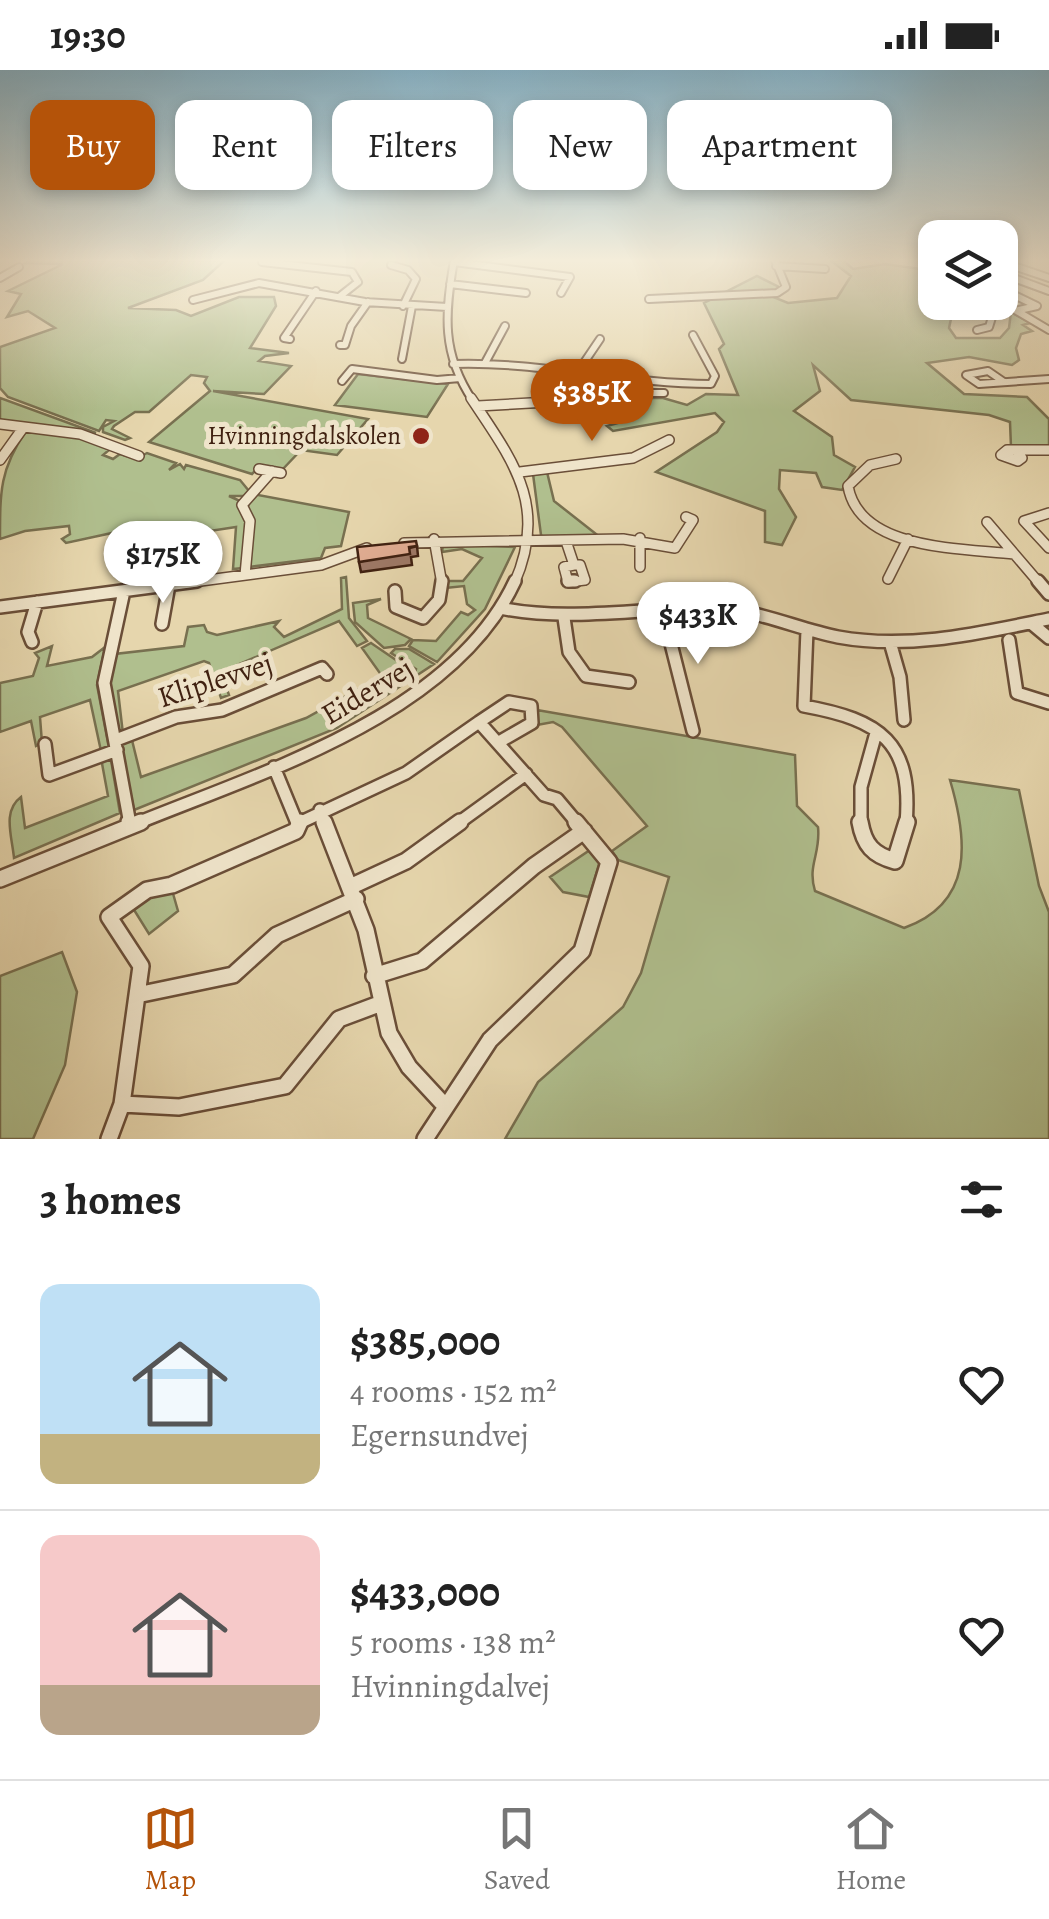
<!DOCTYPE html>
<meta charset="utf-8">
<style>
:root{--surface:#fff;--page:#f2f2f2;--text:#222;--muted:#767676;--line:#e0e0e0;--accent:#b45309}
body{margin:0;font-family:Alegreya,serif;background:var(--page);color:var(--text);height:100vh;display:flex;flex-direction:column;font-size:38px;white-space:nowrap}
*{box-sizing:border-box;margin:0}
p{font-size:32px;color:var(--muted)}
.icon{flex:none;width:55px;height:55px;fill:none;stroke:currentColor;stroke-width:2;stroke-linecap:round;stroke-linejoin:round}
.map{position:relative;height:1069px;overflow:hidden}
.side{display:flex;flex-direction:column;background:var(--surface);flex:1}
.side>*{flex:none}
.guide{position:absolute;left:30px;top:30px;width:990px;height:90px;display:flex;gap:20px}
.fabs{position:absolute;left:918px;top:150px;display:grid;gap:20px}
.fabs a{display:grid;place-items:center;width:100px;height:100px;border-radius:20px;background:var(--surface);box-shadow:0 5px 15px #0003;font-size:50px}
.price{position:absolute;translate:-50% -85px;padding:0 22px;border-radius:35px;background:#fff;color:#222;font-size:32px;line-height:65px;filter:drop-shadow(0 2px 5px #0008)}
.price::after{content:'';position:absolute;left:50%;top:60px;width:30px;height:22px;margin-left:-15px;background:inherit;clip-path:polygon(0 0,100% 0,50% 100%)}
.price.active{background:var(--accent);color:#fff}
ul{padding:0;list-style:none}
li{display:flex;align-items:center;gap:30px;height:250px;padding:0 40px}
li+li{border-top:2px solid var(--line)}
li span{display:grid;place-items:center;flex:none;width:280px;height:200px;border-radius:20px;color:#555}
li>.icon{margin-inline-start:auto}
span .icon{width:120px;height:120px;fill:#fffc;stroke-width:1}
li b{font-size:42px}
h2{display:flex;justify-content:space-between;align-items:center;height:120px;padding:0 40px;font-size:42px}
.pill{padding:0 35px;border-radius:20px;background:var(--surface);box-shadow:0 5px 15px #0003;font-size:35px;line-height:90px}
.pill.active{background:var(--accent);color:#fff}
.status{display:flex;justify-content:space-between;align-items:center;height:70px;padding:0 50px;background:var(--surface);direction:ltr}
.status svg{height:28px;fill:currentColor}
.dock{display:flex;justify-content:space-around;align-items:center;height:140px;border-top:2px solid var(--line);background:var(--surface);font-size:28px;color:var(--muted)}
.dock a{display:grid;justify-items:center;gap:5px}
.dock .active{color:var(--accent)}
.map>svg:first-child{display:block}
</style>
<div class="status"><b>19:30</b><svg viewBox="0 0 49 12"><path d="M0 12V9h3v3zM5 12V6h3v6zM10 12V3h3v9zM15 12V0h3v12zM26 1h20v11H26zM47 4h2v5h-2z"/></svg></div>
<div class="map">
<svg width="1049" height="1069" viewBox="0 0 1049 1069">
<rect width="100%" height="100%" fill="#e6d6ad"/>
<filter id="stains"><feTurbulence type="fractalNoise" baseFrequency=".002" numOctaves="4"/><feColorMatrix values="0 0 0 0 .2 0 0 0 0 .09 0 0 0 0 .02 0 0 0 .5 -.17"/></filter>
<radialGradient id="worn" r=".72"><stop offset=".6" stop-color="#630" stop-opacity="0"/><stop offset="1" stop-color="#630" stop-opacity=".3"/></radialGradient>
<!-- green -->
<path fill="#b0bf8e" stroke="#787050" stroke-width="2.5" d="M 30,190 L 225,190 L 203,210 L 128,238 L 176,240 L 191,246 L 239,227 L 274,227 L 276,236 L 250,278 L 289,283 L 265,286 L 259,291 L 291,296 L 264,324 L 213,321 L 368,349 L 337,385 L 301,380 L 282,400 L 260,396 L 252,404 L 149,372 L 210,321 L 204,313 L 207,307 L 191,305 L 149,342 L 135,342 L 114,356 L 112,359 L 130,368 L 125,370 L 103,362 L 103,357 L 114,351 L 106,350 L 99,361 L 8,327 L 0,318 L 0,277 L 55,258 L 28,241 L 7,247 L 21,224 L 8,221 L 63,194 L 26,193 Z
M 830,190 L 843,190 L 853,199 L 885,194 L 935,201 L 935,232 L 964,236 L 951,249 L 949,258 L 956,268 L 1000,268 L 1009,258 L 1011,242 L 1030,253 L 1023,255 L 1032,261 L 1021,264 L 1016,278 L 1019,290 L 1012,295 L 969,287 L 927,293 L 964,324 L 1027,327 L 1049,349 L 1049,379 L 1011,377 L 1010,352 L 989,345 L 851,330 L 813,295 L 820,321 L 794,341 L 832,367 L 834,385 L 855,397 L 842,420 L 822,417 L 816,403 L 780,400 L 779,419 L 796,447 L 782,475 L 765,472 L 765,441 L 656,402 L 717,362 L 724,352 L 715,343 L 613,361 L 607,356 L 635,348 L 631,328 L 663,328 L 687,335 L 706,324 L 738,325 L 719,279 L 724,274 L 704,233 L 757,206 L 779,217 L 773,227 L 788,233 L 837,228 L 851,206 Z
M 358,304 L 448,314 L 427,347 L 335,335 Z
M 0,328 L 96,363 L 0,351 Z
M 26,361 C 53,363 87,362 109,380 L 103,385 L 113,389 L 120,384 L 136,389 L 147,383 L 176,393 L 169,400 L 180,394 L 184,399 L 186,395 L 240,410 L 249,421 L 245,426 L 229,426 L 240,431 L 246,451 L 243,498 L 233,499 L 236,457 L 183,465 L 180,477 L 175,469 L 161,471 L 152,479 L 157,477 L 153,499 L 130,503 L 140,499 L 147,482 L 110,486 L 115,468 L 112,463 L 66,473 L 62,469 L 70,464 L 69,456 L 25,461 L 0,469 C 0,421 0,399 26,361 Z
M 547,402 L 554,431 L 596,464 L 545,468 L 541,465 L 533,404 Z
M 253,424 L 349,442 L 341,476 L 325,478 L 321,488 L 249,497 L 246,440 Z
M 443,474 L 515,477 L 485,539 L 437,592 L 409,576 L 413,570 L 436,571 L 461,542 L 468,545 L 475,540 L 467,534 L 464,516 L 445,518 L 448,511 L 463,511 L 482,488 L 462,479 L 442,482 Z
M 346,507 L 349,548 L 367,571 L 357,576 L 339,551 L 221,602 L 229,625 L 221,628 L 209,593 L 204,591 L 118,621 L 123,664 L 118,663 L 108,614 L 115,584 L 184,576 L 188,557 L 204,555 L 207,562 L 217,565 L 279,551 L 274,557 L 284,567 L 342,539 L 341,508 Z
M 381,529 L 367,535 L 368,548 L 411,569 L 405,575 L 384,578 L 355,552 L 353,533 Z
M 371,573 L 415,603 L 416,599 L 391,583 L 395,579 L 409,579 L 434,594 L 337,658 L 134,740 L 120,674 L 131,666 L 141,707 L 306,648 L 382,606 L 362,578 Z
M 52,576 L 47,596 L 92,587 L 105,577 L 97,615 L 109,678 L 101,681 L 90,630 L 40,647 L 42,673 L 36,676 L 31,651 L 0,662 L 0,613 L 33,606 L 39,588 L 35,583 Z
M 537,640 L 795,685 L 797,736 L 818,757 C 821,784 807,795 815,821 L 904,858 C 974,833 968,771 950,710 L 1019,720 L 1039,816 L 1049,842 L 1049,1069 L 505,1069 L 538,1012 L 623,937 L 641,903 L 669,807 L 618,790 L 612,781 L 647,756 L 562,657 L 553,652 L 537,655 Z
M 110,684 L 120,743 L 14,788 C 12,766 2,741 21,727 L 25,758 L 108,726 L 101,688 Z
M 590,780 L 600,791 L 589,827 L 563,822 L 550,807 Z
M 172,820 L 178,841 L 149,864 L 131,835 L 144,826 Z
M 62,882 L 77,922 L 65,995 L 33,1069 L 0,1069 L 0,906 Z"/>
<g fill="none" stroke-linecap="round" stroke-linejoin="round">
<!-- minor-far3 casing -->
<g stroke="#6a4e38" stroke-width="10">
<path id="minor-far3" d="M 454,190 C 445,244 441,283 473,331
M 922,190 L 935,197
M 262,192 L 352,202 L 358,212 L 339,227
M 454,192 L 570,207 L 561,223
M 1008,194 L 1049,208
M 391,195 L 408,200 L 416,209 L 403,236
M 776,196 L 825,199
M 1003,204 L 1049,221
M 0,208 L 19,197
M 450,214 L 526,223
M 1010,223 L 1037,236 L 1019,240
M 649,229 L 777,223 L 786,217 L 775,190
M 193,230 L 259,213 L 365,232 L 447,237
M 1000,231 L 1049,260
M 977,260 L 989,257 L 993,244 L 986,235 L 1002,232
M 290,269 L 284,268 L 316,221
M 340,275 L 345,275 L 351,256 L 368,232
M 402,289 L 412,236
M 485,293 L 505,256
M 453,294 C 539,291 625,314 711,314 L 715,306 L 693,265
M 577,303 L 600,269
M 342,311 L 352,299 L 437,310 L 460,308
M 1004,312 L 988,301 L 966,305 L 979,314 L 1049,309
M 611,331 L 636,323 L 664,323"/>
</g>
<!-- minor-far2 casing -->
<g stroke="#6a4e38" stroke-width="12">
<path id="minor-far2" d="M 471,328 C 513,391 549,436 514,514
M 478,336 L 619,328
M 0,354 L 80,364 L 139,386
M 1018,383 L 1022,388 L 1018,391 L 1001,385 L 1007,380 L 1049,380
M 896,389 L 870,395 L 848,416 C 859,481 962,478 1014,484
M 0,390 L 23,358
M 259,399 L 281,403
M 520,402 L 633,388 L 669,370
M 1049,443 L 1024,451 L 1049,478
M 987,452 L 1040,514
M 640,468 L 640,497
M 434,469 L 442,514
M 566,471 L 574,495
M 404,473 L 623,469 L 675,478 L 693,450 L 686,447
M 574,495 L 580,495 L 585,510 L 568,512 L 564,497 Z
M 245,505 L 250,451 L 242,435 L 272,401
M 888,509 L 908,469
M 178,514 L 321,495 L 367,478"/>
</g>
<!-- minor-far1 casing -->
<g stroke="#6a4e38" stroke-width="16">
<path id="minor-far1" d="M 568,511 L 575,511
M 1038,511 L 1049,524
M 124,521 L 104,613 L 130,754
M 395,521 L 396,537 L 423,548 L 439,530 L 442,511
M 0,537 L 197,511
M 500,538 C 574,553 645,536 720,539 C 761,541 798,559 838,567 C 909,580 980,563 1049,549
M 663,542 L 693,661
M 564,548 L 569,582 L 586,606 L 629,612
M 1031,553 L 1049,568
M 162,554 L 169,515
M 807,560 L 804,636 C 881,650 913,672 906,754
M 1009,570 L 1017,623 L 1049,633
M 32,572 L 28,562 L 37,532
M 890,572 L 900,607 L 904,650
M 479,652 L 509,632 L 531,636 L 532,653 L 499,672
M 116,670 L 176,647 L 222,640 L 322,598 L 327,604
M 45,674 L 49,705 L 117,680
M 274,697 L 297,753
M 320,740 L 325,754
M 135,754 C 262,702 453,645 515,511
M 297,754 L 406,703 L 479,652 L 544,725 L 557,729 L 578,754
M 457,754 L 526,704
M 861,754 L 861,717 L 876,663"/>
</g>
<!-- minor casing -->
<g stroke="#6a4e38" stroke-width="20">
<path id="minor" d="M 129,752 L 130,756
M 324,752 L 366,860 L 389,963 L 409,997 L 446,1037
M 860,752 C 864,775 873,785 895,791 L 907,752
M 0,809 L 141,752
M 352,816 L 406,791 L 460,752
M 374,906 L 422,891 L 534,796 L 584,761
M 137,925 L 233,905 L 277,865 L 356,829
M 122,1034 L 179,1037 L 285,1016 L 339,949 L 379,934
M 109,1069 L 122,1034 L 141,896 L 109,847 L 147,820 L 172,815 L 296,761 L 300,752
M 425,1069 L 490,970 L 582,881 L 609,792 L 576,752"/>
</g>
<!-- minor-far3 -->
<use href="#minor-far3" stroke="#efe4ca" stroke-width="6"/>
<!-- minor-far2 -->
<use href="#minor-far2" stroke="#efe4ca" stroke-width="9"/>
<!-- minor-far1 -->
<use href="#minor-far1" stroke="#efe4ca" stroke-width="11"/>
<!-- minor -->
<use href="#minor" stroke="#efe4ca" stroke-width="15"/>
</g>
<!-- shaded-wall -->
<path fill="#9e7967" stroke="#402111" stroke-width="2.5" d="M 417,476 L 418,486 L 411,487 L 412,495 L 361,502 L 359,492 Z"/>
<!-- building -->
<path fill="#e1ad93" stroke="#402111" stroke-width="2.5" d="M 416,471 L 417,476 L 409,477 L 410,484 L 359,492 L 357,477 Z"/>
<!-- sky -->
<linearGradient id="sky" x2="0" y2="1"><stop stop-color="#87b6cd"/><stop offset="0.56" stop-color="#f4edda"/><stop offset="1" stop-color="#f4edda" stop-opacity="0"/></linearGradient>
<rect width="1049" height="340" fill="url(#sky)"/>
<!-- markers -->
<circle fill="#8f2418" stroke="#efe4ca" stroke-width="4" cx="421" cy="366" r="10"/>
<g text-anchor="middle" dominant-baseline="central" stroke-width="10" stroke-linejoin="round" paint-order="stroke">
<!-- far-poi labels -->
<g font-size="25" fill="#402111" stroke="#efe4ca" text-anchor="end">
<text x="401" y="366">Hvinningdalskolen</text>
</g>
<!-- street labels -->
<g font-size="30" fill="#402111" stroke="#efe4ca">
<text transform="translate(215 610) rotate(-18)">Kliplevvej</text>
<text transform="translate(367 621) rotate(-31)">Eidervej</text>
</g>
</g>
<rect width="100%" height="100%" filter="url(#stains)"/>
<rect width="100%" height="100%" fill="url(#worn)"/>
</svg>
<div class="fabs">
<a><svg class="icon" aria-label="layers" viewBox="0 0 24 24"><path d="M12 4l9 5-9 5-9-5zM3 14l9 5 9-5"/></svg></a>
</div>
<b class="price active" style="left:592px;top:374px">$385K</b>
<b class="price" style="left:163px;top:536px">$175K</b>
<b class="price" style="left:698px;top:597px">$433K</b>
<div class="guide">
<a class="pill active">Buy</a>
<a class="pill">Rent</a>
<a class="pill">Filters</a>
<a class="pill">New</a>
<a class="pill">Apartment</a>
</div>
</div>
<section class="side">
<h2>3 homes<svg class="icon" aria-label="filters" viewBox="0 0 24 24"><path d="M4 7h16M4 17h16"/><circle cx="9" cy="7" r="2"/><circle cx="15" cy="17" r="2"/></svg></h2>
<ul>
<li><span style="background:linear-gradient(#bfe0f5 75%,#c2b280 0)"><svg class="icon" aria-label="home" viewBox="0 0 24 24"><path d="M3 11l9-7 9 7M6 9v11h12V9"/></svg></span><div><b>$385,000</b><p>4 rooms · 152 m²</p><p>Egernsundvej</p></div><svg class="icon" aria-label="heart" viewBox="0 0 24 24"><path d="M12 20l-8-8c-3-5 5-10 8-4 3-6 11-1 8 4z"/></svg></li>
<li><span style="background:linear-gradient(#f6c9c9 75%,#b9a48a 0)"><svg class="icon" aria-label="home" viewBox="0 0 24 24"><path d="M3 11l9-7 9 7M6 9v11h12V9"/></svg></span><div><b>$433,000</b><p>5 rooms · 138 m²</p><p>Hvinningdalvej</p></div><svg class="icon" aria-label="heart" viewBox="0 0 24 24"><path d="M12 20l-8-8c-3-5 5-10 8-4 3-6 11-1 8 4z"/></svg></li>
</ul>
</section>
<nav class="dock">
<a class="active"><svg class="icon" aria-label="map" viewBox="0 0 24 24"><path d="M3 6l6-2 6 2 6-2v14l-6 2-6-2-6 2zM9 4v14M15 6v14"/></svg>Map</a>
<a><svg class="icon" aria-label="saved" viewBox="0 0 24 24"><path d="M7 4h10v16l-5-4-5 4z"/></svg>Saved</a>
<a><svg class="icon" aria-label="home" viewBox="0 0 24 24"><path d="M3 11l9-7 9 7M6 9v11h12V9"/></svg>Home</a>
</nav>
